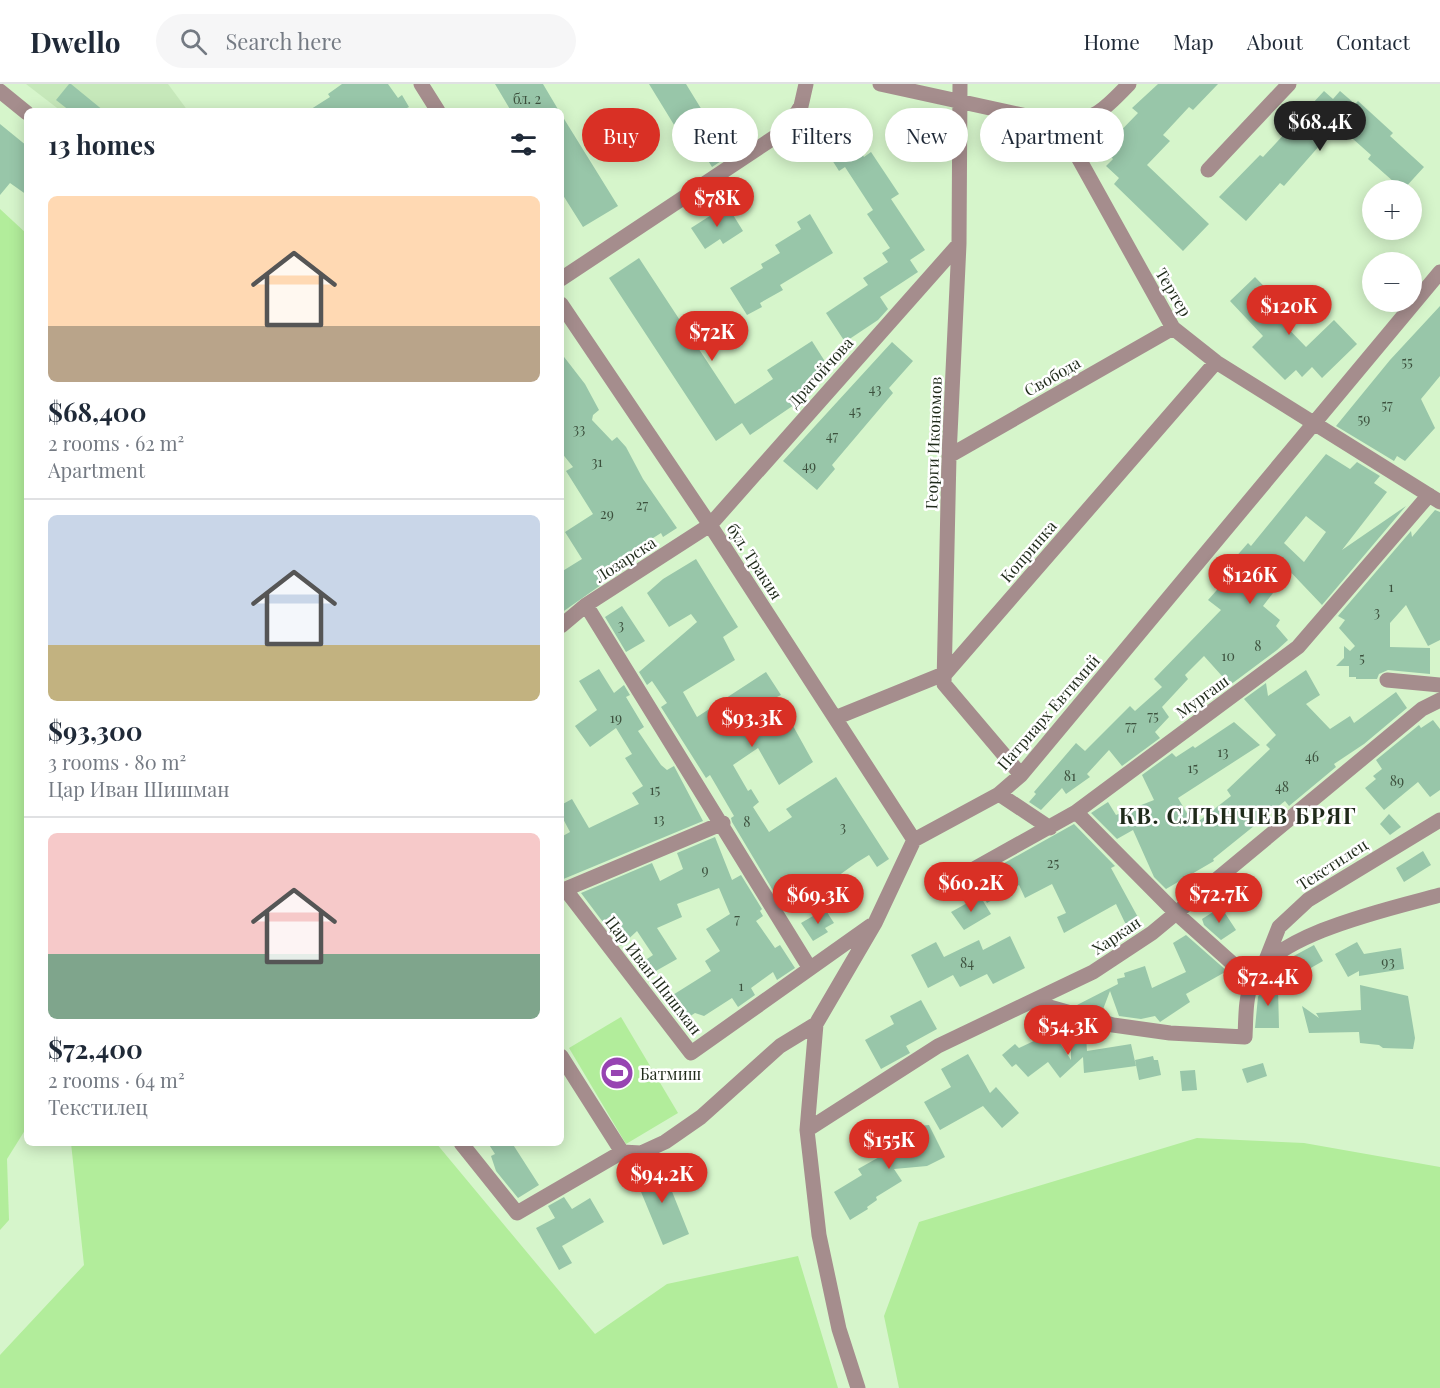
<!DOCTYPE html>
<meta charset="utf-8">
<style>
:root{--surface:#fff;--page:#f6f6f7;--text:#1f2937;--muted:#747a83;--line:#e0e1e3;--accent:#d93025}
body{margin:0;font-family:"Playfair Display",serif;background:var(--page);color:var(--text);height:100vh;display:flex;flex-direction:column;font-size:22px;white-space:nowrap}
*{box-sizing:border-box;margin:0}
p{font-size:20px;color:var(--muted)}
.icon{flex:none;width:33px;height:33px;fill:none;stroke:currentColor;stroke-width:2;stroke-linecap:round;stroke-linejoin:round}
.map{position:relative;flex:1;overflow:hidden}
.side{position:absolute;left:24px;top:24px;width:540px;height:1038px;display:flex;flex-direction:column;background:var(--surface);border-radius:9px;box-shadow:0 3px 15px #0003}
.side>*{flex:none}
.top-card{position:absolute;left:582px;top:24px;width:570px;height:54px;display:flex;gap:12px}
.controls{position:absolute;left:1362px;top:96px;display:grid;gap:12px}
.controls a{display:grid;place-items:center;width:60px;height:60px;border-radius:50%;background:var(--surface);box-shadow:0 3px 15px #0003;font-size:30px}
.price{position:absolute;translate:-50% -51px;padding:0 14px;border-radius:21px;background:var(--accent);color:#fff;font-size:20px;line-height:39px;filter:drop-shadow(0 2px 3px #0008)}
.price::after{content:'';position:absolute;left:50%;top:36px;width:18px;height:14px;margin-left:-9px;background:inherit;clip-path:polygon(0 0,100% 0,50% 100%)}
.price.selected{background:#222;color:#fff}
ul{padding:0;list-style:none}
li{display:grid;align-content:center;gap:12px;height:318px;padding:0 24px}
li+li{border-top:2px solid var(--line)}
li span{display:grid;place-items:center;height:186px;border-radius:9px;color:#555}
li>.icon{margin-inline-start:auto}
span .icon{width:108px;height:108px;fill:#fffc;stroke-width:1}
li b{font-size:26px}
h2{display:flex;justify-content:space-between;align-items:center;height:72px;padding:0 24px;font-size:26px}
.tag{padding:0 21px;border-radius:27px;background:var(--surface);box-shadow:0 3px 15px #0003;font-size:21px;line-height:54px}
.tag.selected{background:var(--accent);color:#fff}
header{display:flex;align-items:center;gap:36px;box-sizing:border-box;height:84px;padding:0 30px;background:var(--surface);border-bottom:2px solid var(--line)}
header strong{font-size:28px}
nav{display:flex;gap:33px;margin-inline-start:auto;font-size:21px}
.search{width:420px;height:54px;background:var(--page);display:flex;align-items:center;gap:15px;box-sizing:border-box;padding:0 21px;border-radius:33px;color:var(--muted);font-size:22px}
.map>svg:first-child{display:block}
</style>
<header>
<strong>Dwello</strong>
<div class="search"><svg class="icon" aria-label="search" viewBox="0 0 24 24"><circle cx="10" cy="10" r="6"/><path d="M15 15l6 6"/></svg>Search here</div>
<nav><a>Home</a><a>Map</a><a>About</a><a>Contact</a></nav>
</header>
<div class="map">
<svg width="1440" height="1304" viewBox="0 0 1440 1304">
<rect width="100%" height="100%" fill="#d6f5cb"/>
<!-- built -->
<path fill="#c6e8ba" d="M 26,0 L 168,0 L 188,27 L 61,27 Z"/>
<!-- green -->
<path fill="#b2ed9b" d="M 0,125 L 27,150 L 27,1043 L 7,1075 L 9,1136 L 0,1146 Z
M 621,933 L 678,1029 L 626,1060 L 569,964 Z
M 1197,1054 L 1304,1059 L 1440,1083 L 1440,1304 L 899,1304 L 884,1232 L 919,1138 Z
M 71,1059 L 436,1059 L 595,1250 L 667,1200 L 798,1172 L 838,1304 L 0,1304 L 0,1271 L 84,1181 Z"/>
<!-- building -->
<path fill="#98c6a9" fill-rule="evenodd" d="M 69,0 L 71,0 L 104,27 L 70,27 L 56,16 Z
M 342,0 L 388,0 L 398,14 L 402,11 L 409,23 L 405,25 L 406,27 L 308,27 L 330,13 L 328,10 Z
M 495,0 L 543,0 L 559,27 L 511,27 Z
M 649,0 L 686,0 L 705,31 L 716,24 L 741,64 L 712,83 L 688,44 L 679,49 Z
M 1158,0 L 1218,0 L 1193,26 L 1189,23 L 1163,51 L 1170,57 L 1147,81 L 1209,140 L 1183,167 L 1114,100 L 1119,94 L 1106,82 L 1113,75 L 1103,65 L 1138,29 L 1132,24 Z
M 1324,7 L 1333,15 L 1340,7 L 1355,20 L 1358,17 L 1393,49 L 1390,52 L 1424,83 L 1403,106 L 1368,75 L 1371,71 L 1334,38 L 1316,58 L 1320,61 L 1284,102 L 1280,99 L 1246,137 L 1219,113 L 1260,71 L 1263,73 Z
M 561,30 L 618,122 L 583,143 L 561,108 Z
M 839,33 L 864,73 L 871,68 L 899,110 L 891,115 L 925,166 L 910,176 L 918,188 L 880,213 L 888,225 L 878,236 L 845,258 L 826,229 L 868,201 L 863,194 L 888,178 L 882,169 L 890,164 L 867,130 L 873,126 L 845,83 L 839,87 L 815,49 Z
M 0,40 L 27,62 L 27,111 L 10,99 L 0,111 Z
M 727,121 L 743,147 L 723,160 L 720,155 L 705,165 L 691,144 Z
M 810,130 L 833,169 L 780,201 L 783,206 L 760,219 L 762,223 L 747,231 L 730,204 L 763,184 L 761,180 L 780,169 L 775,161 L 801,145 L 797,138 Z
M 639,174 L 735,320 L 773,295 L 767,286 L 812,257 L 831,287 L 789,314 L 794,321 L 750,351 L 742,339 L 716,357 L 609,194 Z
M 1255,193 L 1287,226 L 1279,235 L 1306,263 L 1334,236 L 1357,260 L 1322,294 L 1312,283 L 1302,293 L 1296,286 L 1285,296 L 1252,263 L 1263,252 L 1230,217 Z
M 1440,222 L 1440,292 L 1421,315 L 1435,344 L 1405,377 L 1397,372 L 1394,377 L 1336,342 L 1390,276 Z
M 892,258 L 913,277 L 889,304 L 893,309 L 832,381 L 835,385 L 817,406 L 783,377 Z
M 561,269 L 585,300 L 599,326 L 593,331 L 592,336 L 612,357 L 617,353 L 626,363 L 643,395 L 677,444 L 663,453 L 661,449 L 628,470 L 623,475 L 628,482 L 561,529 L 561,488 L 582,475 L 565,448 L 593,430 L 566,387 L 573,383 L 561,368 Z
M 1326,370 L 1350,385 L 1357,378 L 1380,392 L 1374,399 L 1387,408 L 1342,466 L 1406,422 L 1322,521 L 1283,480 L 1264,502 L 1273,509 L 1263,522 L 1280,536 L 1276,542 L 1288,556 L 1277,566 L 1230,601 L 1204,572 L 1185,591 L 1188,595 L 1162,623 L 1169,633 L 1155,648 L 1160,654 L 1122,682 L 1109,666 L 1087,690 L 1090,693 L 1066,710 L 1062,704 L 1041,726 L 1029,718 L 1036,710 L 1034,708 L 1076,659 L 1085,667 L 1130,622 L 1135,627 L 1162,603 L 1154,595 L 1221,526 L 1208,516 L 1240,480 L 1234,475 L 1248,459 L 1251,462 ZM 1306,432 L 1326,448 L 1304,478 L 1284,459 Z
M 1435,426 L 1440,428 L 1440,556 L 1428,562 L 1406,521 L 1390,539 L 1390,563 L 1430,564 L 1430,590 L 1388,586 L 1379,590 L 1377,595 L 1356,595 L 1356,593 L 1349,593 L 1349,582 L 1336,582 L 1344,574 L 1344,562 L 1350,567 L 1355,562 L 1339,544 L 1345,536 L 1338,532 L 1411,447 L 1412,453 Z
M 696,475 L 738,543 L 723,553 L 735,576 L 683,608 L 697,633 L 766,588 L 781,611 L 777,613 L 813,678 L 779,701 L 758,664 L 733,681 L 748,707 L 751,705 L 759,718 L 753,723 L 769,748 L 792,733 L 786,725 L 836,693 L 889,775 L 877,783 L 869,771 L 856,779 L 827,800 L 835,811 L 816,824 L 800,801 L 778,815 L 732,738 L 731,734 L 734,732 L 710,691 L 706,694 L 661,623 L 667,619 L 652,597 L 647,601 L 639,588 L 697,538 L 691,530 L 669,543 L 647,509 L 663,495 Z
M 622,522 L 645,557 L 626,568 L 605,533 Z
M 599,585 L 614,609 L 624,601 L 630,611 L 626,613 L 644,643 L 638,647 L 661,681 L 667,686 L 674,682 L 703,737 L 561,796 L 561,753 L 570,748 L 561,731 L 561,721 L 572,715 L 589,744 L 639,720 L 632,709 L 643,702 L 625,674 L 632,670 L 616,644 L 590,663 L 575,642 L 597,626 L 579,597 Z
M 1306,586 L 1320,611 L 1306,620 L 1330,645 L 1350,632 L 1354,639 L 1396,608 L 1407,624 L 1364,660 L 1334,680 L 1336,683 L 1289,722 L 1285,717 L 1213,775 L 1214,777 L 1166,805 L 1154,793 L 1133,746 L 1117,755 L 1091,729 L 1108,718 L 1116,731 L 1154,716 L 1142,691 L 1172,669 L 1176,673 L 1193,662 L 1195,664 L 1234,638 L 1260,661 L 1178,714 L 1192,738 L 1197,734 L 1199,737 L 1231,712 L 1227,706 L 1270,665 L 1266,661 L 1276,651 L 1244,615 L 1266,599 L 1268,612 Z
M 1433,636 L 1440,645 L 1440,706 L 1430,713 L 1418,698 L 1384,726 L 1365,704 L 1376,695 L 1373,692 L 1382,685 L 1376,676 L 1419,641 L 1421,644 Z
M 1389,730 L 1401,743 L 1390,751 L 1380,740 Z
M 1074,740 L 1113,780 L 1115,782 L 1111,784 L 1140,837 L 1127,843 L 1116,820 L 1064,849 L 1057,833 L 1066,829 L 1052,800 L 1025,814 L 1019,801 L 987,819 L 974,796 Z
M 715,753 L 732,796 L 741,791 L 762,825 L 760,827 L 763,832 L 756,837 L 775,864 L 780,861 L 795,884 L 777,896 L 773,888 L 751,904 L 755,911 L 738,923 L 732,914 L 704,932 L 695,929 L 681,938 L 668,914 L 711,887 L 705,877 L 720,867 L 706,845 L 730,830 L 719,804 L 677,820 L 682,833 L 657,844 L 677,875 L 654,888 L 647,875 L 653,871 L 637,847 L 621,862 L 581,809 L 652,779 L 660,797 L 683,785 L 677,769 Z
M 1423,767 L 1431,781 L 1404,798 L 1396,784 Z
M 980,812 L 991,830 L 964,846 L 951,828 Z
M 1221,823 L 1236,846 L 1221,856 L 1204,841 L 1202,835 Z
M 825,825 L 834,839 L 825,844 L 828,848 L 813,857 L 801,839 Z
M 1186,851 L 1227,887 L 1186,910 L 1190,918 L 1160,938 L 1155,932 L 1141,935 L 1119,932 L 1110,907 L 1102,928 L 1077,921 L 1118,900 L 1117,895 L 1125,893 L 1124,889 L 1145,882 L 1152,904 L 1186,888 L 1173,859 Z
M 1010,852 L 1025,884 L 993,900 L 987,890 L 960,903 L 953,891 L 928,904 L 911,871 L 936,858 L 944,873 L 979,856 L 983,866 Z
M 1357,858 L 1364,870 L 1401,864 L 1404,885 L 1359,892 L 1359,887 L 1348,893 L 1335,870 Z
M 1314,861 L 1323,877 L 1295,893 L 1290,874 Z
M 1266,895 L 1278,904 L 1279,944 L 1255,944 L 1258,913 Z
M 1360,901 L 1408,912 L 1415,954 L 1413,965 L 1383,964 L 1379,961 L 1360,959 L 1359,948 L 1309,949 L 1302,922 L 1319,934 L 1316,929 L 1361,926 Z
M 921,916 L 937,945 L 906,962 L 910,969 L 881,985 L 865,956 L 894,940 L 890,932 Z
M 1053,948 L 1071,976 L 1071,950 L 1086,953 L 1087,967 L 1131,960 L 1136,982 L 1084,989 L 1083,973 L 1060,994 L 1048,978 L 1028,993 L 1016,980 L 1012,983 L 1002,971 L 1015,960 L 1019,964 Z
M 968,970 L 990,1009 L 996,1003 L 1019,1029 L 1002,1044 L 983,1022 L 940,1046 L 924,1018 L 951,1003 L 941,985 Z
M 1153,972 L 1154,976 L 1158,976 L 1161,991 L 1139,996 L 1135,976 Z
M 1263,979 L 1267,992 L 1247,999 L 1242,985 Z
M 1195,986 L 1197,1006 L 1182,1007 L 1180,987 Z
M 929,1041 L 945,1073 L 927,1082 L 894,1085 L 902,1097 L 876,1113 L 877,1116 L 867,1123 L 868,1125 L 850,1136 L 834,1108 L 862,1091 L 858,1085 L 897,1063 L 896,1056 L 904,1055 L 908,1043 Z
M 488,1059 L 512,1059 L 539,1101 L 518,1114 L 496,1087 L 491,1072 L 495,1070 Z
M 661,1080 L 689,1150 L 663,1161 L 634,1091 Z
M 564,1113 L 572,1125 L 590,1114 L 604,1138 L 562,1162 L 572,1179 L 559,1186 L 536,1144 L 555,1134 L 548,1122 Z"/>
<g fill="none" stroke-linecap="round" stroke-linejoin="round">
<!-- minor -->
<path stroke="#a58d8d" stroke-width="15" d="M 421,0 L 438,27
M 880,0 L 1059,39 C 1095,37 1105,25 1129,0
M 960,0 L 959,160 L 949,372 L 944,600 L 1021,691
M 0,7 L 27,29
M 1059,39 L 1173,244 L 1216,278 L 1440,418
M 1208,86 L 1289,0
M 561,195 L 787,45 L 801,22 L 806,0
M 561,220 L 710,441 L 914,756
M 949,372 L 1173,244
M 586,521 L 809,883
M 561,542 L 586,521 L 710,441 L 959,160
M 1387,596 L 1440,601
M 835,634 L 946,589 L 1216,278
M 999,710 L 1050,744
M 1076,728 L 1176,829 L 1252,897
M 956,795 L 1076,728 L 1298,563 L 1429,411
M 565,805 L 691,969 L 870,842
M 561,807 L 723,739
M 1266,876 L 1279,843 L 1308,816 L 1440,736
M 1032,918 L 1113,941 L 1170,949 L 1245,953 C 1246,935 1245,915 1252,898 C 1271,850 1393,824 1440,811
M 561,972 L 622,1068 L 641,1069 L 665,1058 L 701,1033 L 780,962 L 816,940
M 807,1046 L 938,962 L 1093,888 L 1152,849 L 1422,625 L 1440,616
M 461,1059 L 517,1129 L 622,1068
M 858,1304 L 839,1245 L 819,1151 L 807,1046 L 816,940 L 875,839 L 914,756 L 999,710 L 1021,691 L 1440,188"/>
</g>
<!-- icons -->
<defs>
<g id="stadium-disc" transform="scale(1.725)"><circle r="9.5" fill="#9744b2" stroke="#fff"/><path d="M0-5a6.5 5 0 1 0 0 10a6.5 5 0 1 0 0-10ZM-3.5-1.8h7v3.6h-7Z" fill="#fff"/></g>
</defs>
<g fill-rule="evenodd">
<use href="#stadium-disc" x="617" y="989"/>
</g>
<g text-anchor="middle" dominant-baseline="central" stroke-width="5" stroke-linejoin="round" paint-order="stroke">
<!-- number labels -->
<g font-size="14" fill="#3d513e">
<text x="527" y="14">бл. 2</text>
<text x="1407" y="277">55</text>
<text x="875" y="304">43</text>
<text x="1387" y="320">57</text>
<text x="855" y="326">45</text>
<text x="1364" y="334">59</text>
<text x="579" y="344">33</text>
<text x="832" y="351">47</text>
<text x="597" y="377">31</text>
<text x="809" y="381">49</text>
<text x="642" y="420">27</text>
<text x="607" y="429">29</text>
<text x="1391" y="502">1</text>
<text x="1377" y="527">3</text>
<text x="621" y="540">3</text>
<text x="1258" y="561">8</text>
<text x="1228" y="571">10</text>
<text x="1362" y="573">5</text>
<text x="1153" y="631">75</text>
<text x="616" y="633">19</text>
<text x="1131" y="641">77</text>
<text x="1223" y="667">13</text>
<text x="1312" y="672">46</text>
<text x="1193" y="683">15</text>
<text x="1070" y="691">81</text>
<text x="1397" y="696">89</text>
<text x="1282" y="702">48</text>
<text x="655" y="705">15</text>
<text x="659" y="734">13</text>
<text x="747" y="737">8</text>
<text x="843" y="742">3</text>
<text x="1053" y="778">25</text>
<text x="705" y="785">9</text>
<text x="737" y="834">7</text>
<text x="1388" y="877">93</text>
<text x="967" y="878">84</text>
<text x="741" y="901">1</text>
</g>
<!-- street labels -->
<g font-size="16" fill="#1f2a1a" stroke="#fff">
<text transform="translate(1174 208) rotate(59)">Тертер</text>
<text transform="translate(820 288) rotate(-48)">Драгойчова</text>
<text transform="translate(1052 292) rotate(-30)">Свобода</text>
<text transform="translate(933 359) rotate(-88)">Георги Икономов</text>
<text transform="translate(1028 467) rotate(-49)">Копринка</text>
<text transform="translate(625 475) rotate(-33)">Лозарска</text>
<text transform="translate(755 477) rotate(57)">бул. Тракия</text>
<text transform="translate(1202 612) rotate(-36)">Мургаш</text>
<text transform="translate(1048 628) rotate(-49)">Патриарх Евтимий</text>
<text transform="translate(1332 780) rotate(-33)">Текстилец</text>
<text transform="translate(1116 851) rotate(-34)">Харкан</text>
<text transform="translate(654 891) rotate(52)">Цар Иван Шишман</text>
</g>
<!-- poi labels -->
<g font-size="16" fill="#1f2a1a" stroke="#fff" text-anchor="start">
<text x="640" y="989">Батмиш</text>
</g>
<!-- district labels -->
<g font-size="22" font-weight="bold" letter-spacing="1.5" fill="#1f2a1a" stroke="#fff">
<text x="1238" y="731">КВ. СЛЪНЧЕВ БРЯГ</text>
</g>
</g>
</svg>
<div class="controls">
<a>+</a>
<a>−</a>
</div>
<b class="price selected" style="left:1320px;top:68px">$68.4K</b>
<b class="price" style="left:717px;top:144px">$78K</b>
<b class="price" style="left:1289px;top:252px">$120K</b>
<b class="price" style="left:712px;top:278px">$72K</b>
<b class="price" style="left:1250px;top:521px">$126K</b>
<b class="price" style="left:752px;top:664px">$93.3K</b>
<b class="price" style="left:971px;top:829px">$60.2K</b>
<b class="price" style="left:1219px;top:840px">$72.7K</b>
<b class="price" style="left:818px;top:841px">$69.3K</b>
<b class="price" style="left:1268px;top:923px">$72.4K</b>
<b class="price" style="left:1068px;top:972px">$54.3K</b>
<b class="price" style="left:889px;top:1086px">$155K</b>
<b class="price" style="left:662px;top:1120px">$94.2K</b>
<div class="top-card">
<a class="tag selected">Buy</a>
<a class="tag">Rent</a>
<a class="tag">Filters</a>
<a class="tag">New</a>
<a class="tag">Apartment</a>
</div>
<section class="side">
<h2>13 homes<svg class="icon" aria-label="filters" viewBox="0 0 24 24"><path d="M4 7h16M4 17h16"/><circle cx="9" cy="7" r="2"/><circle cx="15" cy="17" r="2"/></svg></h2>
<ul>
<li><span style="background:linear-gradient(#ffd9b3 70%,#b9a48a 0)"><svg class="icon" aria-label="home" viewBox="0 0 24 24"><path d="M3 11l9-7 9 7M6 9v11h12V9"/></svg></span><div><b>$68,400</b><p>2 rooms · 62 m²</p><p>Apartment</p></div></li>
<li><span style="background:linear-gradient(#c9d6e8 70%,#c2b280 0)"><svg class="icon" aria-label="home" viewBox="0 0 24 24"><path d="M3 11l9-7 9 7M6 9v11h12V9"/></svg></span><div><b>$93,300</b><p>3 rooms · 80 m²</p><p>Цар Иван Шишман</p></div></li>
<li><span style="background:linear-gradient(#f6c9c9 65%,#7fa58c 0)"><svg class="icon" aria-label="home" viewBox="0 0 24 24"><path d="M3 11l9-7 9 7M6 9v11h12V9"/></svg></span><div><b>$72,400</b><p>2 rooms · 64 m²</p><p>Текстилец</p></div></li>
</ul>
</section>
</div>
